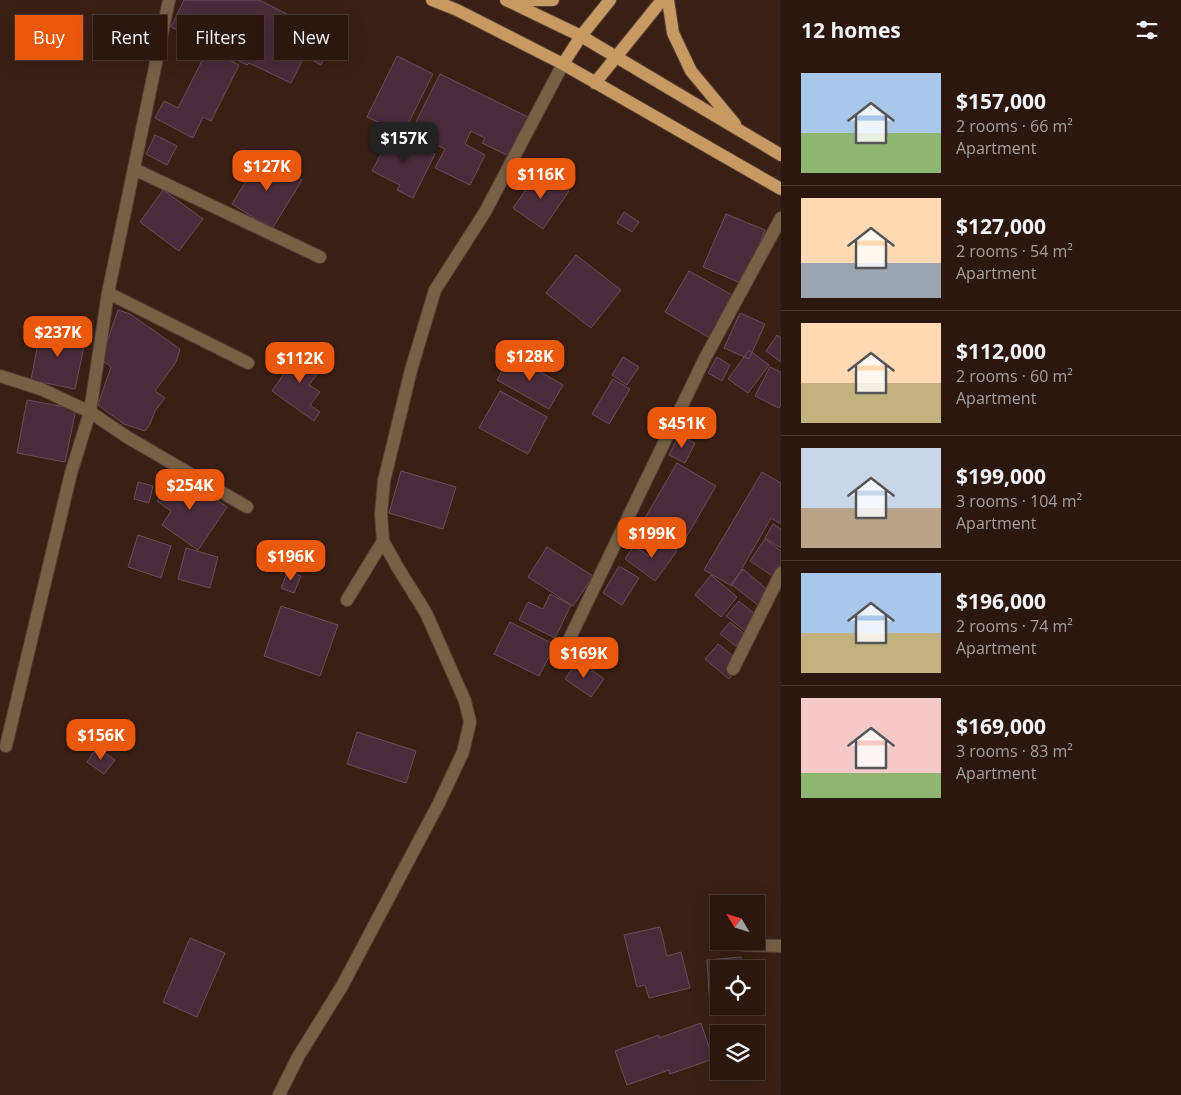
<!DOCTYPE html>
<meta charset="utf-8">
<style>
:root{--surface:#2c170f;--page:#342018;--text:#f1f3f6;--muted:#a69f9e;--line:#48362f;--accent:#ea580c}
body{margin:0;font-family:"Open Sans",sans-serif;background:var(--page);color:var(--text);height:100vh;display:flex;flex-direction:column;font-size:19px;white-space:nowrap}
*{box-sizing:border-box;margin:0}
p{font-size:16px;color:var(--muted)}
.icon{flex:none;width:28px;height:28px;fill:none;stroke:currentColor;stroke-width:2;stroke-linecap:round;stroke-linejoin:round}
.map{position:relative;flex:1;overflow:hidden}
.side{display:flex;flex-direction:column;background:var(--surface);width:400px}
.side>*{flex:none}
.guide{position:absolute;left:15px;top:15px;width:475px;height:45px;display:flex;gap:10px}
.needle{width:32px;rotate:308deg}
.fabs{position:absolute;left:710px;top:895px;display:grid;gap:10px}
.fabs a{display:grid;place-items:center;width:55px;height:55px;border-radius:0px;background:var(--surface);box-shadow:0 5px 20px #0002,0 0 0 1px var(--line);font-size:25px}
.price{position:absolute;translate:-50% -42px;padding:0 11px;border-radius:10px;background:var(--accent);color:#fff;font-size:16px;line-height:32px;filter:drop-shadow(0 1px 2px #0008)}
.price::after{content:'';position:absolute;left:50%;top:30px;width:15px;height:11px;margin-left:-8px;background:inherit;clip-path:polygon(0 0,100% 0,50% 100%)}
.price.on{background:#222;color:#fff}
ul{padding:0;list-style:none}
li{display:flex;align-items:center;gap:15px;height:125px;padding:0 20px}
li+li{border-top:1px solid var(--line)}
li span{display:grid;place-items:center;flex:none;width:140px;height:100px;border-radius:0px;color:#555}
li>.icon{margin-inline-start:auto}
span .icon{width:60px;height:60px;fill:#fffc;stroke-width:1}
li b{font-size:21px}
h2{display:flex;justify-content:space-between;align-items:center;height:60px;padding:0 20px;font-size:21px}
.pill{padding:0 18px;border-radius:0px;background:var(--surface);box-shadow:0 5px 20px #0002,0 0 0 1px var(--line);font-size:18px;line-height:45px}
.pill.on{background:var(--accent);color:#fff}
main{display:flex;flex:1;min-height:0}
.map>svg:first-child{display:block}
</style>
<main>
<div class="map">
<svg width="781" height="1095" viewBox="0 0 781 1095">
<rect width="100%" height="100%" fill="#3a1f14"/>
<!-- building -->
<path fill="#482c39" stroke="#6b4d5b" d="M 184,0 L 259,0 L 299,20 L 291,38 L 309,47 L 291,83 L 249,63 L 247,65 L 171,27 Z
M 315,48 L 327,54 L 321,65 L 310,59 Z
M 208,49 L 239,65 L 211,121 L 203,117 L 193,138 L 155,118 L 164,101 L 178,108 Z
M 397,56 L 433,74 L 403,134 L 367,117 Z
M 440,74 L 528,117 L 509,156 L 482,143 L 485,138 L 471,131 L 465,144 L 485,155 L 470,185 L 435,168 L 445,149 L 411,132 Z
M 392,133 L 435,154 L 413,198 L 397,190 L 400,185 L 372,171 Z
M 155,135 L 177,146 L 167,165 L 146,154 Z
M 262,155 L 302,180 L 272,229 L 232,204 Z
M 540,170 L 569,191 L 543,229 L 513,208 Z
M 163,190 L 203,219 L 179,251 L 140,222 Z
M 624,212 L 639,222 L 632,232 L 617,223 Z
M 726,214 L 765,230 L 743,284 L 703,267 Z
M 576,255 L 621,290 L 591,328 L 546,293 Z
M 689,271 L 734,296 L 710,338 L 665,312 Z
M 118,310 L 130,314 L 180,349 L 176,362 L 155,391 L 165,398 L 155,411 L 150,424 L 145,431 L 124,424 L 98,405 L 111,367 L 101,359 Z
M 740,313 L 765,324 L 749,359 L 724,348 Z
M 41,328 L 86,337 L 75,389 L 31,380 Z
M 777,335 L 781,338 L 781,362 L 766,351 Z
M 301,349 L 324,365 L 309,385 L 320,392 L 310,405 L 320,412 L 314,421 L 272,391 Z
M 749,350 L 769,365 L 748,393 L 728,379 Z
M 511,355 L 563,385 L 549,409 L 497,380 Z
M 623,357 L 639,367 L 627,385 L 612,375 Z
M 717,357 L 730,365 L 722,381 L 708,373 Z
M 770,367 L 781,372 L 781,404 L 779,408 L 755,396 Z
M 613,379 L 630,389 L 609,424 L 592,414 Z
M 500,391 L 547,417 L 528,454 L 479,428 Z
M 27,400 L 76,409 L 65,462 L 17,453 Z
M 679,435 L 695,443 L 685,463 L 669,455 Z
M 677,463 L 716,486 L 684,541 L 645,518 Z
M 401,471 L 456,487 L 443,529 L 389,513 Z
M 177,472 L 227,507 L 198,550 L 162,525 L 171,511 L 157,501 Z
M 762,472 L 781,483 L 781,524 L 771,518 L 732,586 L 704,570 Z
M 138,482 L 153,486 L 149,503 L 134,499 Z
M 773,524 L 781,529 L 781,548 L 765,538 Z
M 138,535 L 171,546 L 161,578 L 128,567 Z
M 661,539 L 677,551 L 655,581 L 625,559 L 634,546 L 649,556 Z
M 765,539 L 781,551 L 781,573 L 777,579 L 750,561 Z
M 547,547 L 593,576 L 573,606 L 528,577 Z
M 186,548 L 218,557 L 210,588 L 178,579 Z
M 619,566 L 639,578 L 622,605 L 603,593 Z
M 743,569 L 770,592 L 759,606 L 731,584 Z
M 288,571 L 301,576 L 294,593 L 281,588 Z
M 711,575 L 737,597 L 721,617 L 695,595 Z
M 550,594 L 571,605 L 555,638 L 519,620 L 528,602 L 543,609 Z
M 739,601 L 762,620 L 750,635 L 726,616 Z
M 281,606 L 338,625 L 320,676 L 264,656 Z
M 510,622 L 555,645 L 539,676 L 494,654 Z
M 730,622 L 745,634 L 736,646 L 720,634 Z
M 718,644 L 742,663 L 729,679 L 705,659 Z
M 578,660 L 604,679 L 591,697 L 565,679 Z
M 357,732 L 416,751 L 406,783 L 347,764 Z
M 97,747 L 115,760 L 104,774 L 87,762 Z
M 660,927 L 667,956 L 681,952 L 690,988 L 649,998 L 645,985 L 637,987 L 624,935 Z
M 190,938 L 225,953 L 197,1017 L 163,1002 Z
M 741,957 L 742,969 L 719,969 L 719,1006 L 726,1006 L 710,1008 L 707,960 Z
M 701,1023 L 713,1059 L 670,1074 L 669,1070 L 627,1085 L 615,1051 L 659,1035 L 659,1038 Z"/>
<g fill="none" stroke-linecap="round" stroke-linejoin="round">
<!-- minor casing -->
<g stroke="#573d33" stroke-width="14">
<path id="minor" d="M 134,169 L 320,257
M 108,293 L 248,363
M 0,376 L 41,389 L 90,412 L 127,437 L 247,507
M 347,600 L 383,541
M 565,648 L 705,358 L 781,218
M 733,669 L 781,573
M 6,746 L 71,473 L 90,412 L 108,293 L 169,0
M 742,945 L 781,946
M 279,1095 L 298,1057 L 342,986 L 439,803 L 463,752 L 470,722 L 465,701 L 426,613 L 398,568 L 383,541 L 381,514 L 384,481 L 411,370 L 435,290 L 485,212 L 563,64"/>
</g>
<!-- major casing -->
<g stroke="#573d33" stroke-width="14">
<path id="major" d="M 432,0 L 457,10 L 563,64 L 781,189
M 506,0 L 581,36 L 781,155
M 511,0 L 553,0
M 668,0 L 673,33 L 691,71 L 735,124
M 563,64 L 581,36 L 610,0
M 595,83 L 662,0"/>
</g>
<!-- minor -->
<use href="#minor" stroke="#766147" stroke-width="12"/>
<!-- major -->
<use href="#major" stroke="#c69a62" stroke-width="12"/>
</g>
</svg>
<div class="fabs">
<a><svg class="needle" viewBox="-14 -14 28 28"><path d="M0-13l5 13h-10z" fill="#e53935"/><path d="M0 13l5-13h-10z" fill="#a69f9e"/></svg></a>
<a><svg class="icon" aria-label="locate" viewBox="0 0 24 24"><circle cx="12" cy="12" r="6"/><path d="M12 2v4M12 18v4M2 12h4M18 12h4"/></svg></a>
<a><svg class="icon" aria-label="layers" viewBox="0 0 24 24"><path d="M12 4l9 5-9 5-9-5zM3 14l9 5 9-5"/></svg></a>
</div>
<b class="price on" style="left:404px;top:164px">$157K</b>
<b class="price" style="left:267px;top:192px">$127K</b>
<b class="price" style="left:541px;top:200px">$116K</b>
<b class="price" style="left:58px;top:358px">$237K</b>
<b class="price" style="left:530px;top:382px">$128K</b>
<b class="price" style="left:300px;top:384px">$112K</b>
<b class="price" style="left:682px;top:449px">$451K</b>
<b class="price" style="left:190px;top:511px">$254K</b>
<b class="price" style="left:652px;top:559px">$199K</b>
<b class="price" style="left:291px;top:582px">$196K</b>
<b class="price" style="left:584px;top:679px">$169K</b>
<b class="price" style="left:101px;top:761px">$156K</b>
<div class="guide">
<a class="pill on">Buy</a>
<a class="pill">Rent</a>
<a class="pill">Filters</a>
<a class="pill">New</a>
</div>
</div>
<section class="side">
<h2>12 homes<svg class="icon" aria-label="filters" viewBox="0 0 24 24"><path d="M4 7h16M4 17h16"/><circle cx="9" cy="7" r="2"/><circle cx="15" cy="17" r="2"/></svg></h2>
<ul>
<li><span style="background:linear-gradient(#a9c7e8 60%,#8fb573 0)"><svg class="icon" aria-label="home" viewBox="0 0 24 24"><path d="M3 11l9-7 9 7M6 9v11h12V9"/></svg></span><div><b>$157,000</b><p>2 rooms · 66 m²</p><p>Apartment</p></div></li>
<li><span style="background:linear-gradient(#ffd9b3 65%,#9aa5b1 0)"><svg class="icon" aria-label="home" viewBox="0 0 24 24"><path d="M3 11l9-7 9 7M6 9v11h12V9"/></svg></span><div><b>$127,000</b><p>2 rooms · 54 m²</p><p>Apartment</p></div></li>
<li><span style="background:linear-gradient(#ffd9b3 60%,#c2b280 0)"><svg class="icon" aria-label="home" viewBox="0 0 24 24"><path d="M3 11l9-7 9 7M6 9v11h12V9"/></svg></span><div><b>$112,000</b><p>2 rooms · 60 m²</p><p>Apartment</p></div></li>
<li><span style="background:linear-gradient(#c9d6e8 60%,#b9a48a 0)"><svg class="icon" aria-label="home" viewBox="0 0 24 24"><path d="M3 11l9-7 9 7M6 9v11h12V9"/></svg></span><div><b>$199,000</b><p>3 rooms · 104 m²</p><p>Apartment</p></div></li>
<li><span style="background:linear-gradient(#a9c7e8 60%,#c2b280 0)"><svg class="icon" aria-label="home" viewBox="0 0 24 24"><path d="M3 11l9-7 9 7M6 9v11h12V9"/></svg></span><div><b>$196,000</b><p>2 rooms · 74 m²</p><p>Apartment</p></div></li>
<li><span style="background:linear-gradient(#f6c9c9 75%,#8fb573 0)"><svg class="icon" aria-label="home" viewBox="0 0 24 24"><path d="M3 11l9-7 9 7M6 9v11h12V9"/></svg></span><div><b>$169,000</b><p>3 rooms · 83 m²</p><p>Apartment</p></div></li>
</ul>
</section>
</main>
